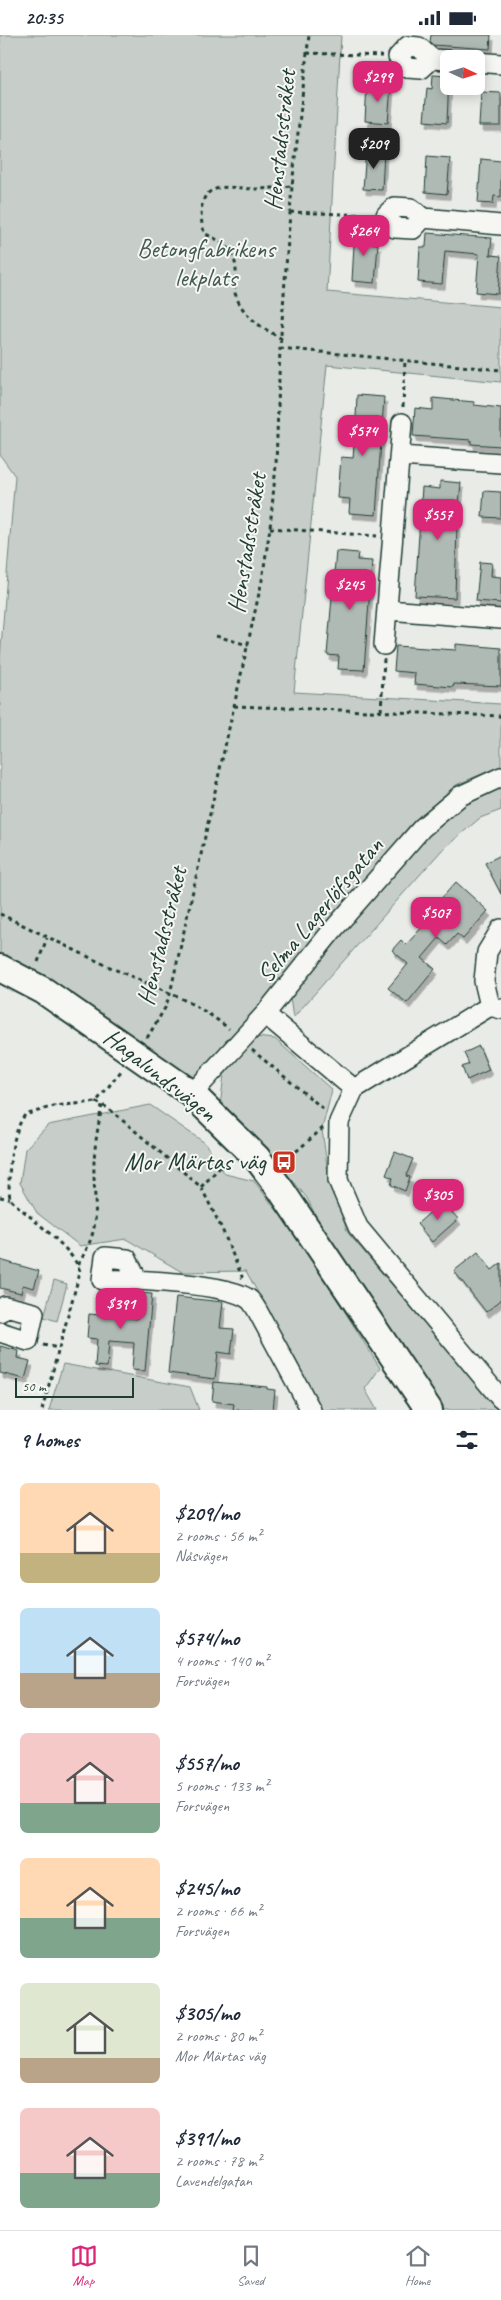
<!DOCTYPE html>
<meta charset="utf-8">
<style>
:root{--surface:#fff;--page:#f6f6f7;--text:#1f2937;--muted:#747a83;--line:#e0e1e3;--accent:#db2777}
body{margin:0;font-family:Caveat,sans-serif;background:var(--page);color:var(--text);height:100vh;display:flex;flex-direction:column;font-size:19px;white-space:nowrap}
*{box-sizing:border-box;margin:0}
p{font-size:16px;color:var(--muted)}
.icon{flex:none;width:28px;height:28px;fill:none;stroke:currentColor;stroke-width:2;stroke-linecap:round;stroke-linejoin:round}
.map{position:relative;height:1375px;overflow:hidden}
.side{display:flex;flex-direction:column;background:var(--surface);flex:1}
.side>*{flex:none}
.needle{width:32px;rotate:94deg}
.fabs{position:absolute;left:440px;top:15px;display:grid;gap:10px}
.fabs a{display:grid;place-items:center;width:45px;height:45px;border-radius:8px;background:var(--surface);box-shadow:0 2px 12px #0003;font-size:25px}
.scale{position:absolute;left:15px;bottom:12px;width:119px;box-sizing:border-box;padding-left:5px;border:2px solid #1f3d34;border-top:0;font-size:14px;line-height:18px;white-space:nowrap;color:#1f3d34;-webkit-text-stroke:4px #f6f6f2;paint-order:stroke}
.price{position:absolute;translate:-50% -42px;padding:0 11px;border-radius:10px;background:var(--accent);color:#fff;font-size:16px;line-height:32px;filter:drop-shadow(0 1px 2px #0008)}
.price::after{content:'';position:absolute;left:50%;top:30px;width:15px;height:11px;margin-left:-8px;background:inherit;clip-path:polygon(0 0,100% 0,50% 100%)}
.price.active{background:#222;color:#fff}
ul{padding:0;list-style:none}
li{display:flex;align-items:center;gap:15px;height:125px;padding:0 20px}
li span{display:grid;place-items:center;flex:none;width:140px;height:100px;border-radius:8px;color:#555}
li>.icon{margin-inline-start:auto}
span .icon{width:60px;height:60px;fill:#fffc;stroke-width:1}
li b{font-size:21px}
h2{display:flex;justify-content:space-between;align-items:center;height:60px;padding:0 20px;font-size:21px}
.status{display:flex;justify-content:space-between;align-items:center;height:35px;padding:0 25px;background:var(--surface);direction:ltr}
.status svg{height:14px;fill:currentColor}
.menu{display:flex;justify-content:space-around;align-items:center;height:70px;border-top:1px solid var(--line);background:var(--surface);font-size:14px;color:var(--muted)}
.menu a{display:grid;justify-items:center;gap:2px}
.menu .active{color:var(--accent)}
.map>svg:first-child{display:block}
</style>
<div class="status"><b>20:35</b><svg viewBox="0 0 49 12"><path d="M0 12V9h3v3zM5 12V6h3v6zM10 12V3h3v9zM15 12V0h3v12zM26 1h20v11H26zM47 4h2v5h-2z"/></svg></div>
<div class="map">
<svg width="501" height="1375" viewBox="0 0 501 1375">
<defs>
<filter id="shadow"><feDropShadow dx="3" dy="5.5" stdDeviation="0" flood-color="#0004"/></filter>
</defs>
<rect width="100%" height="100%" fill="#e9ebe7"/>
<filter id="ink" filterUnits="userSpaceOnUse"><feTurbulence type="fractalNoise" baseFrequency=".02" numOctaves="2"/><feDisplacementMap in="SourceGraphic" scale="10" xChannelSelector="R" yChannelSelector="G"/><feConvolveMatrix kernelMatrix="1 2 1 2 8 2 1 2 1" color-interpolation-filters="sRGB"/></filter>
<g filter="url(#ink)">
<!-- green -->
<path fill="#c7cec9" stroke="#73867e" d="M 0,0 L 341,0 L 327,257 L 501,272 L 501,347 L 327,330 L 294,657 L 501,669 L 501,731 L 456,750 L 411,789 L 233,1004 L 190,1048 L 0,923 L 0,624 L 15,441 L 0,420 Z
M 501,752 L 501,775 L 480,783 L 441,816 L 293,983 L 290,963 L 427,798 L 464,769 Z
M 255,1002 L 275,1004 L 332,1055 L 322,1094 L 329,1146 L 348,1198 L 498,1375 L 442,1375 L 331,1212 L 307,1163 L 278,1128 L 220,1071 L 224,1040 Z
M 150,1070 L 205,1108 L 225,1139 L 254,1146 L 302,1208 L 380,1333 L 365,1354 L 377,1375 L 322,1375 L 246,1236 L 182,1237 L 126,1204 L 80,1211 L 37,1178 L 20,1148 L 25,1114 L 48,1090 Z
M 54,1245 L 67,1249 L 57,1286 L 44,1282 Z
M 63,1329 L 190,1352 L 199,1375 L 49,1375 Z"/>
<!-- building -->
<path fill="#b0bab5" stroke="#1f3d34" filter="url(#shadow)" d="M 431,0 L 491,0 L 490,14 L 433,10 L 430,7 Z
M 355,35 L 376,36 L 375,50 L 354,48 Z
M 433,40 L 449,41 L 447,88 L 424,86 L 427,53 L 432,54 Z
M 367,49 L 391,51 L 388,88 L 365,86 Z
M 481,57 L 501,58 L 501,91 L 479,91 Z
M 366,115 L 384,116 L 382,155 L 363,154 Z
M 427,121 L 450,123 L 447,159 L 425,157 Z
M 481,124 L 501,126 L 501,162 L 494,161 L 493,169 L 478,168 Z
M 355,192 L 369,193 L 368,208 L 378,209 L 375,248 L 352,246 Z
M 427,198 L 492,203 L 490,220 L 501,221 L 498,259 L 476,257 L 479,219 L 445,216 L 442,249 L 418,247 L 420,212 L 426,212 Z
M 357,360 L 384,362 L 376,480 L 349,478 L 350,464 L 338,463 L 341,422 L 353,423 L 355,398 L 343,397 L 344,382 L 356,383 Z
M 433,363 L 474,367 L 474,370 L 501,373 L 501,411 L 471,409 L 471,405 L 413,401 L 415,373 L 433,375 Z
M 440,446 L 461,448 L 457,489 L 455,563 L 415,561 L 422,452 L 440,454 Z
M 484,456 L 501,457 L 501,483 L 482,482 Z
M 336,516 L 358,518 L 357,525 L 372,526 L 364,635 L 338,634 L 339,621 L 327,620 Z
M 480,527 L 492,528 L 491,541 L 501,542 L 501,568 L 476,566 Z
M 456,609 L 501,613 L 501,651 L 454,649 L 453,652 L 414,649 L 415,638 L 394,636 L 396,611 L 456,615 Z
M 501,820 L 501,859 L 485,828 Z
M 456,847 L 488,876 L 463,904 L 457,899 L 447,910 L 439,903 L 422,923 L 435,934 L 407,968 L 388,953 L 408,929 L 392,915 L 401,905 L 406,910 L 443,869 L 439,866 Z
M 479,1011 L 489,1035 L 467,1045 L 462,1032 L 469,1029 L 464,1018 Z
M 395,1117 L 413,1124 L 406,1141 L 410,1142 L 405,1156 L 391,1150 L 393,1143 L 386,1140 Z
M 443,1166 L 458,1184 L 432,1207 L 417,1189 Z
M 478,1217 L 492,1235 L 501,1228 L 501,1265 L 486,1277 L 454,1236 Z
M 0,1225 L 39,1236 L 34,1253 L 23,1250 L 21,1258 L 0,1253 Z
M 103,1256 L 115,1256 L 113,1281 L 137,1284 L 139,1258 L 152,1259 L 145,1336 L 132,1335 L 134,1308 L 109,1306 L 107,1332 L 95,1331 L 97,1304 L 87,1303 L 89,1279 L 101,1280 Z
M 176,1262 L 223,1267 L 220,1293 L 234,1294 L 231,1319 L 218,1317 L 215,1344 L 168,1338 Z
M 0,1311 L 19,1316 L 18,1323 L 30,1326 L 25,1344 L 0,1338 Z
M 214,1347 L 267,1352 L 267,1354 L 275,1355 L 273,1375 L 233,1375 L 234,1369 L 212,1366 Z"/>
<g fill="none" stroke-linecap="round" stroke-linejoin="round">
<!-- street casing -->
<g stroke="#1f3d34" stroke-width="22">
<path id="street" d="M 432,24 L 421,34 L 407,33 L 398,22 L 408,11 L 419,12 L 432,24 L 449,25
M 476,27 L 501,29
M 423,183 L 413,194 L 395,193 L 386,180 L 394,172 L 411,173 L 423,183 L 501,190
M 400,421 L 501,428
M 388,575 L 501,584
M 384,610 L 402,388
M 490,971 L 484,946 L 487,917 L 501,894
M 501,974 L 490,971 L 354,1054 L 339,1087 L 338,1145 L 358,1192 L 501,1364
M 265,979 L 354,1054
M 192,1059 L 265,979 L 331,897 L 422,793 L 460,761 L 501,742
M 137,1244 L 127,1224 L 105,1222 L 102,1245 C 130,1244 230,1248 250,1265 C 253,1268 255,1272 257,1275 L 311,1375
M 0,1277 L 5,1271 L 34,1278 L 28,1306 L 0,1297"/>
</g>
<!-- secondary casing -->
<g stroke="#1f3d34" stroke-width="30">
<path id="secondary" d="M 0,933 L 44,956 L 192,1059 L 257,1123 L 281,1155 L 429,1375"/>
</g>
<!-- path -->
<path stroke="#1f3d34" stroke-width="3" stroke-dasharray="4 4" stroke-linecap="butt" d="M 307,18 L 382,21
M 290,177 L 369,180
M 282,304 C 262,293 242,281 235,258 C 234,253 236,244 236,239 C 237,217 223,206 205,199 C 200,188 198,163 211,156 C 223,149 243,154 257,154 C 268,154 280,152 292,151
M 280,313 L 501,335
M 403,372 L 405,325
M 270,493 L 377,501
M 216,601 L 248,610
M 234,671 L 501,681
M 381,676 L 384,624
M 0,879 C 38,897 76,916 114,934 C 153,951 196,966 229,994
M 38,927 L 47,903
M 147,1003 L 165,973 L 170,959 L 262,545 L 270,493 L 276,430 L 280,313 L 292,151 L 309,0
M 252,1015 L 326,1076
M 96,1067 L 108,1073 L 201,1152 L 222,1194 L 243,1244
M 284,1127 L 323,1093
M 201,1152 L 226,1126
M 0,1162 L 10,1164
M 78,1230 C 101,1191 95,1181 94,1140 C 93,1116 98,1093 102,1070
M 43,1310 L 59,1313
M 42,1375 L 80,1237 C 75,1214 28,1182 10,1164 C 7,1142 11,1098 25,1080 L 54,1071 L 96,1067 L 122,1035"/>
<!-- street -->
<use href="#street" stroke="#f6f6f2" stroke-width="19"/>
<!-- secondary -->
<use href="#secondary" stroke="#f6f6f2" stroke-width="26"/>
</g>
</g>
<!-- icons -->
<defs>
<g id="bus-square" transform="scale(1.25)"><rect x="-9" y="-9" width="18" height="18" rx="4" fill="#c8321e" stroke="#f6f6f2"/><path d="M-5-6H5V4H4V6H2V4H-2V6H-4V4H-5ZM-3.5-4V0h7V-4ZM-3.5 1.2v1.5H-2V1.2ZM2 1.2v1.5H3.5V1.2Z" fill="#fff"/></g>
</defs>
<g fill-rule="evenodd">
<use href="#bus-square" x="284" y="1127"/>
</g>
<g text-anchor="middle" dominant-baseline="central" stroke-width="4" stroke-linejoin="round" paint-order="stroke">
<!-- street labels -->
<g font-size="25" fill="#1f3d34" stroke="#f6f6f2">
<text transform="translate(280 105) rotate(-84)">Henstadsstråket</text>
<text transform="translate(247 508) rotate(-81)">Henstadsstråket</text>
<text transform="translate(320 875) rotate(-50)">Selma Lagerlöfsgatan</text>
<text transform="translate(162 901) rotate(-76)">Henstadsstråket</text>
<text transform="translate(160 1040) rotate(38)">Hagalundsvägen</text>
</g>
<!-- park labels -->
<g font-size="25" fill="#415a52" stroke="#f6f6f2">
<text x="206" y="214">Betongfabrikens<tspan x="206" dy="29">lekplats</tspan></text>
</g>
<!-- poi labels -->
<g font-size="25" fill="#1f3d34" stroke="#f6f6f2" text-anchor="end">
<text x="266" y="1127">Mor Märtas väg</text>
</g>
</g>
</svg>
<div class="fabs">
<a><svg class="needle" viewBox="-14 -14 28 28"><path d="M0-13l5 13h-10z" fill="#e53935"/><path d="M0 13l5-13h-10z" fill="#747a83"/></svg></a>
</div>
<div class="scale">50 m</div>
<b class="price" style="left:378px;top:68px">$299</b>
<b class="price active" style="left:374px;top:135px">$209</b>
<b class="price" style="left:364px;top:222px">$264</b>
<b class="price" style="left:363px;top:422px">$574</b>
<b class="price" style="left:438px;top:506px">$557</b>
<b class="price" style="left:350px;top:576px">$245</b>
<b class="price" style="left:436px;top:904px">$507</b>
<b class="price" style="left:438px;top:1186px">$305</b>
<b class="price" style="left:121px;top:1295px">$391</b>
</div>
<section class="side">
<h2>9 homes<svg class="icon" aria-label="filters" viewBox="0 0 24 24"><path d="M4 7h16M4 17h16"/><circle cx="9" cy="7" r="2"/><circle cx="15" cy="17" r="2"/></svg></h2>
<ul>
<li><span style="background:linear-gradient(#ffd9b3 70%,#c2b280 0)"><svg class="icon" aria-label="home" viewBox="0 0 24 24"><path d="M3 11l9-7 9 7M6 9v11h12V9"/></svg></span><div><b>$209/mo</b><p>2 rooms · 56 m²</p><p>Nåsvägen</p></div></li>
<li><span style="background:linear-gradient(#bfe0f5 65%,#b9a48a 0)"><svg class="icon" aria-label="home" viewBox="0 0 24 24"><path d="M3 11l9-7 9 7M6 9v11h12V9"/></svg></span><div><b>$574/mo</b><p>4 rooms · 140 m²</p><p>Forsvägen</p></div></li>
<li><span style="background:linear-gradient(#f6c9c9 70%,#7fa58c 0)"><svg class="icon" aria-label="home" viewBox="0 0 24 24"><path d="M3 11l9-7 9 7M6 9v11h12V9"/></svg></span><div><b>$557/mo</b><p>5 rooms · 133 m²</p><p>Forsvägen</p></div></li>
<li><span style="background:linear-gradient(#ffd9b3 60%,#7fa58c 0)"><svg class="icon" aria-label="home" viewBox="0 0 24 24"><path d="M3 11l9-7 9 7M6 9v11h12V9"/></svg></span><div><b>$245/mo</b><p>2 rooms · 66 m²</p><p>Forsvägen</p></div></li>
<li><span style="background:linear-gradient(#dfe7d0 75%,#b9a48a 0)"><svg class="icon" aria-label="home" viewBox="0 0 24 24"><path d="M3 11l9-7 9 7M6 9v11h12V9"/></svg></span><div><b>$305/mo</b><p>2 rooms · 80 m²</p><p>Mor Märtas väg</p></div></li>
<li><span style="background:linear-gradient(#f6c9c9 65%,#7fa58c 0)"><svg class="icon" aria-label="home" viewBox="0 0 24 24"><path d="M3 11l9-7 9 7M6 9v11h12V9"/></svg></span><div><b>$391/mo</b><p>2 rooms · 78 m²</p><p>Lavendelgatan</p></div></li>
</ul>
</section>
<nav class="menu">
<a class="active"><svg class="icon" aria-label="map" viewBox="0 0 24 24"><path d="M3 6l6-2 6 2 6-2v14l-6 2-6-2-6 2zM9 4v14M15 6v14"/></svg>Map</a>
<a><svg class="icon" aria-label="saved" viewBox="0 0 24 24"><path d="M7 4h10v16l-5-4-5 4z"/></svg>Saved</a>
<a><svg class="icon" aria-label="home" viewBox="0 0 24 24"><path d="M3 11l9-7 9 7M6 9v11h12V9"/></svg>Home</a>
</nav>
